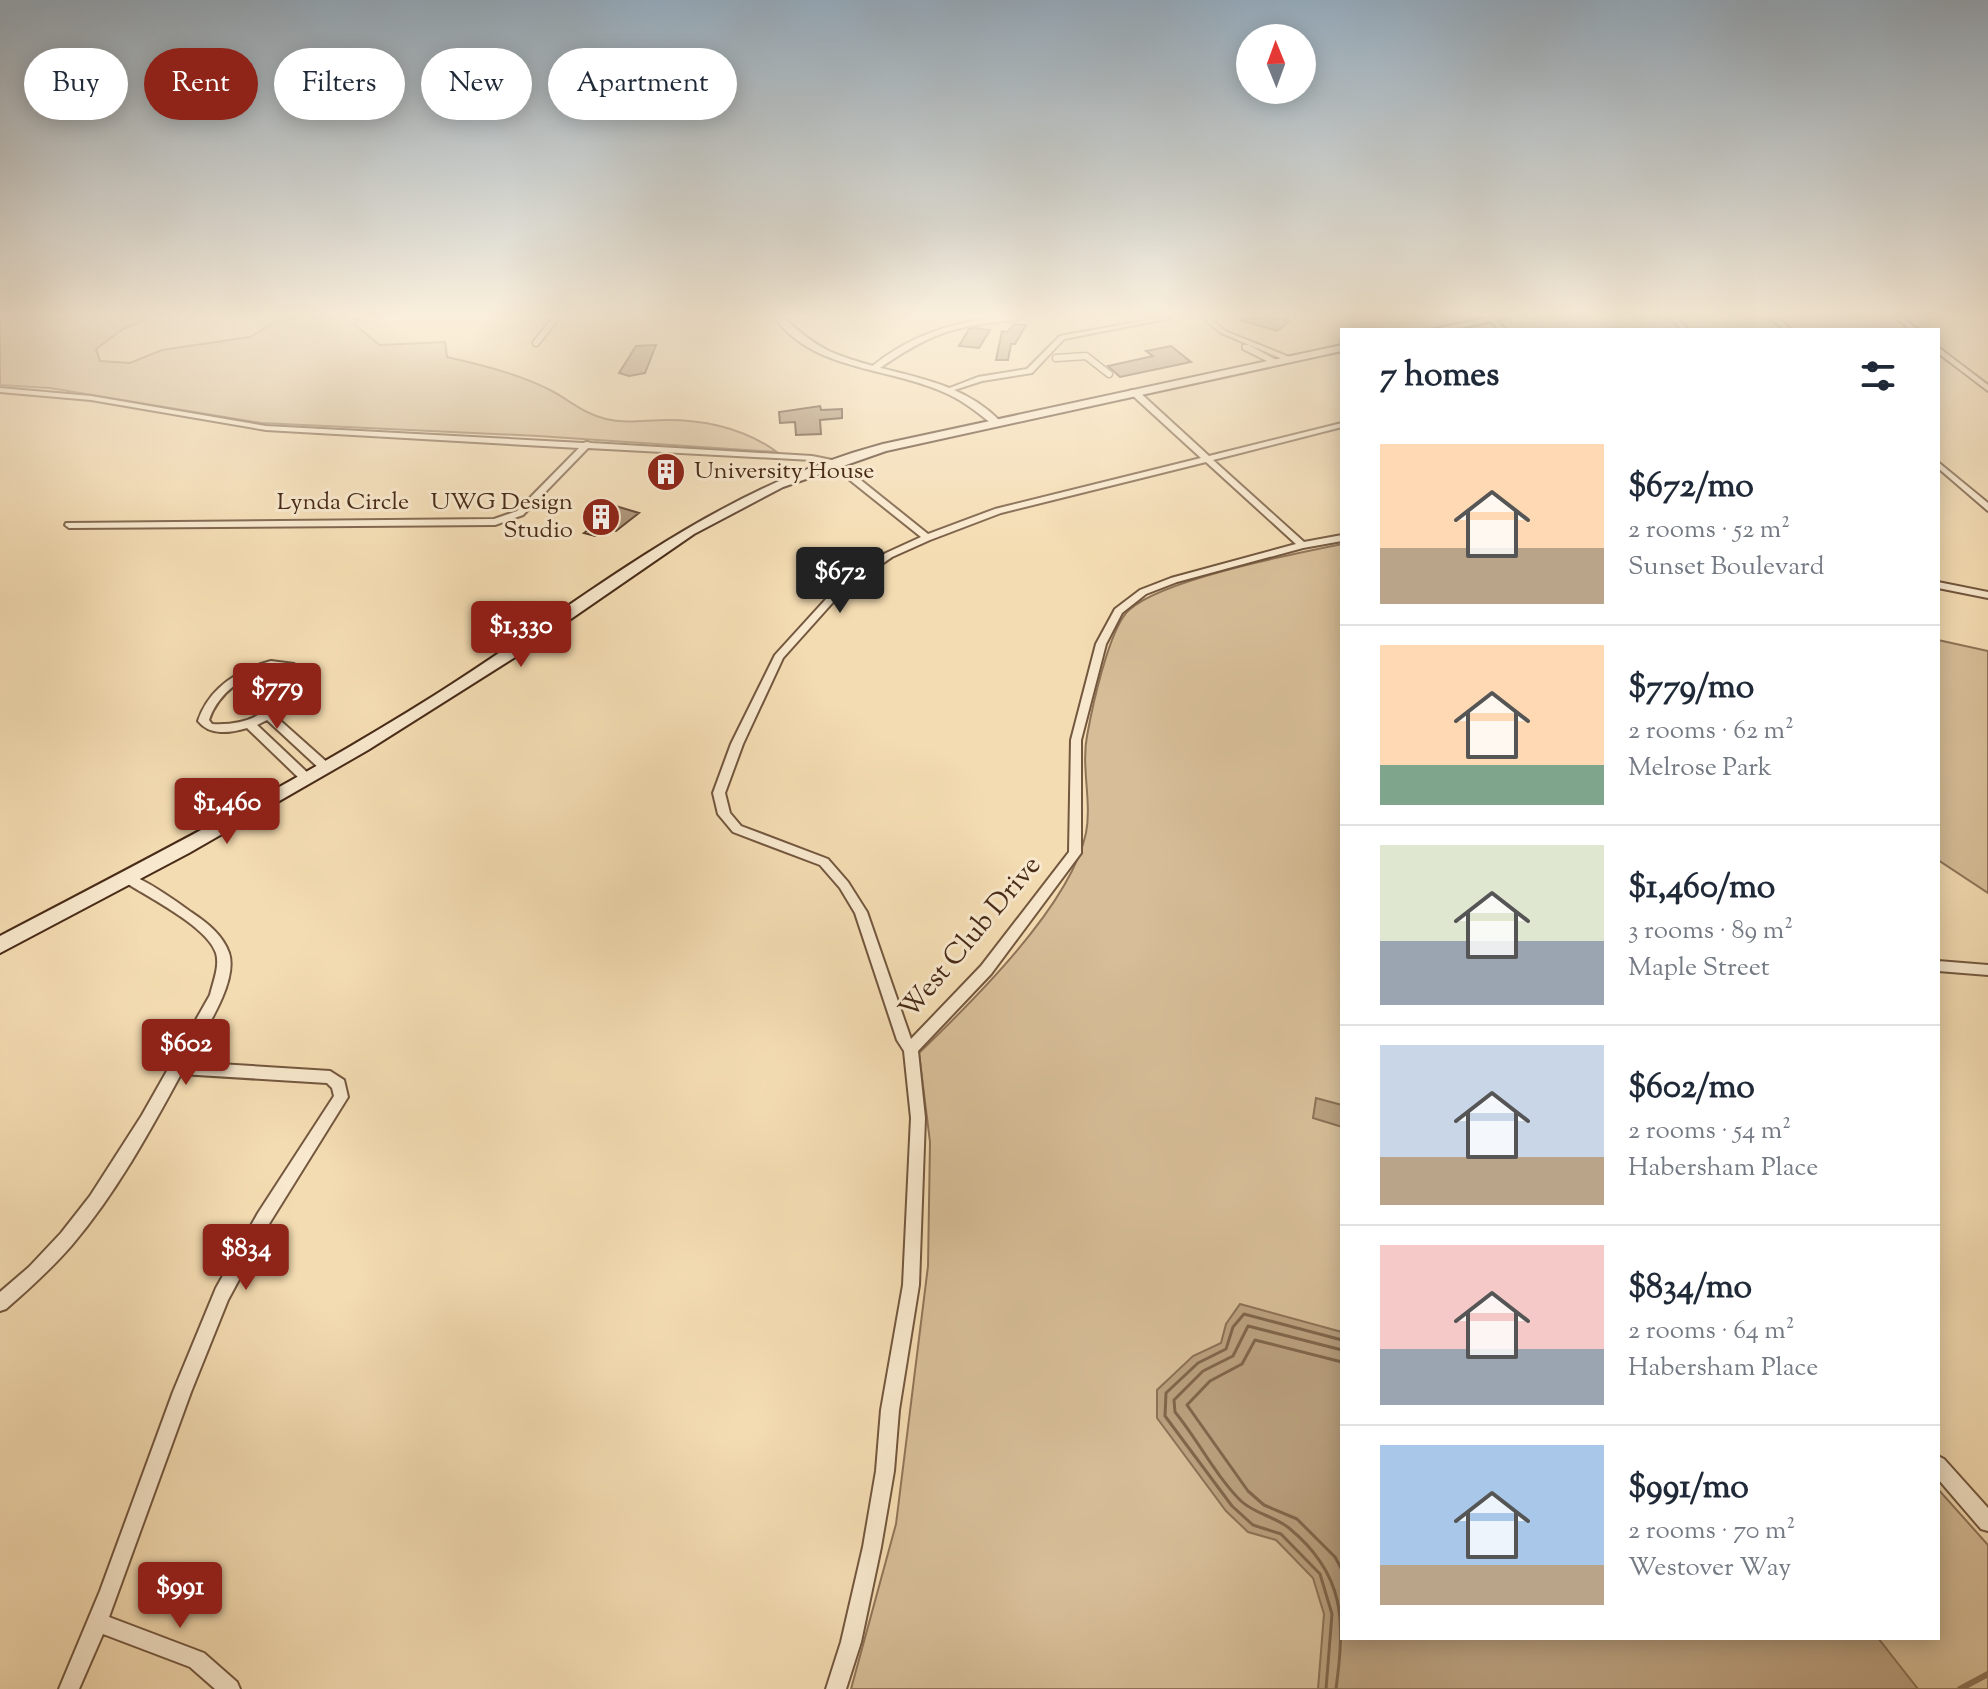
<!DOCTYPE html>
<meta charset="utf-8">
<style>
:root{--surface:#fff;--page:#f6f6f7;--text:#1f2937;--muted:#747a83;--line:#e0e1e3;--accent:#8f2418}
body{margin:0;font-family:"Sorts Mill Goudy",serif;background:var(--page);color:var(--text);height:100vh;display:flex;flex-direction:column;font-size:30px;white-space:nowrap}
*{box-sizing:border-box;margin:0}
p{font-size:26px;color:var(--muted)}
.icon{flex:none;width:44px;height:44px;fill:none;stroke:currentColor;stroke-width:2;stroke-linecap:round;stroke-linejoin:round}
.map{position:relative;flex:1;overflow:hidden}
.side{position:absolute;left:1340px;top:328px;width:600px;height:1312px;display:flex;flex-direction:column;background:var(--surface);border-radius:0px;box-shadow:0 4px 20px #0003}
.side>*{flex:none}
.banner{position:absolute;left:24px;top:48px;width:760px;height:72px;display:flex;gap:16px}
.needle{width:52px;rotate:359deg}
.buttons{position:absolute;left:1236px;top:24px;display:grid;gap:16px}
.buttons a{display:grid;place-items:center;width:80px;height:80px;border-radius:50%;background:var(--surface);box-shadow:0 4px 20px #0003;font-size:40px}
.price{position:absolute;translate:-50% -68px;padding:0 18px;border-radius:8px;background:var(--accent);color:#fff;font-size:26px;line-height:52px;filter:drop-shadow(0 2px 4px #0008)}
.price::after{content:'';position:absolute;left:50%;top:48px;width:24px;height:18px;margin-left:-12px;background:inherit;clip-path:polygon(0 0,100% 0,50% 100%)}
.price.active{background:#222;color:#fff}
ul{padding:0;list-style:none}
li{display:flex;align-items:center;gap:24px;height:200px;padding:0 40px}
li+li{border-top:2px solid var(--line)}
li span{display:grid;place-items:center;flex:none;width:224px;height:160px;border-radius:0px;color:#555}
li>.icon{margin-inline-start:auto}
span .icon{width:96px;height:96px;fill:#fffc;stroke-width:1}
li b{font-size:34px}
h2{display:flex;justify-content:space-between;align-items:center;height:96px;padding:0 40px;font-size:34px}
.chip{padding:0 28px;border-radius:36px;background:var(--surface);box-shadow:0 4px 20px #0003;font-size:28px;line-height:72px}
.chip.active{background:var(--accent);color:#fff}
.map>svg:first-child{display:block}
</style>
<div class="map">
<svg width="1988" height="1689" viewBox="0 0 1988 1689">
<rect width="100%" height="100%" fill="#f4dcb2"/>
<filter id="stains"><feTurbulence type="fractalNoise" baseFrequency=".0025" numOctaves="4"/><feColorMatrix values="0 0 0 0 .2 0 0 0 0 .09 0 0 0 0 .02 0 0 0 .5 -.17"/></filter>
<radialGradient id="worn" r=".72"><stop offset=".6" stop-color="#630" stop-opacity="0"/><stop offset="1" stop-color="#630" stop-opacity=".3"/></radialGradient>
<!-- green -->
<path fill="#d7be98" stroke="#907458" stroke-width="2" d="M 0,318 L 148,318 L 123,329 L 96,349 L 100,361 L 130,363 L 162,350 L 250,337 L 281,318 L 359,318 L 355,325 L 380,345 L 445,342 L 447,357 C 482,365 519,374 552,391 C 571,401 584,414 606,419 C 626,424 646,420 667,420 C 706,420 745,429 777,452 L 538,436 L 261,423 L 50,388 L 0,385 Z
M 1342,544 L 1342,1638 L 1938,1638 L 1938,1489 L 1988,1545 L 1988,1689 L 851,1689 L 896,1524 L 928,1266 L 930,1142 L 919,1053 C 972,1002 1071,905 1086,833 C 1092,802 1081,767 1087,736 C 1092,708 1109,628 1129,610 C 1163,579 1293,554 1342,544 Z
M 1938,640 L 1988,651 L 1988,893 L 1938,860 Z"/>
<!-- water -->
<path fill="#baa07e" stroke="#8c7155" stroke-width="2" d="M 1316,1098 L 1342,1105 L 1342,1127 L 1313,1118 Z
M 1240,1304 L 1342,1332 L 1342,1638 L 1878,1638 L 1918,1689 L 1318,1689 L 1324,1614 L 1313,1578 L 1276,1540 L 1248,1532 L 1226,1511 L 1157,1418 L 1157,1390 L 1193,1356 L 1221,1343 L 1226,1324 Z"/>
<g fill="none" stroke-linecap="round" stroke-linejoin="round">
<!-- shore -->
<path stroke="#81664b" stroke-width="3" d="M 1342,1362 L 1255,1340 L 1242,1364 L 1210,1381 L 1187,1405 L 1248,1491 L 1264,1505 L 1297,1519 L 1335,1557 L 1342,1570
M 1326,1689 L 1332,1614 L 1320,1574 L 1281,1534 L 1253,1525 L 1232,1506 L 1165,1416 L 1166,1393 L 1198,1363 L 1226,1349 L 1233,1327 L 1244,1314 L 1342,1340
M 1336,1689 C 1345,1621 1346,1575 1289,1528 C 1274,1516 1255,1514 1241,1501 C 1215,1475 1198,1440 1175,1412 L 1174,1400 L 1203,1371 L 1233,1356 L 1248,1326 L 1342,1350"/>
<!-- stream -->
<path stroke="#8c7155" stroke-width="6" d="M 1960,1689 L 1988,1674"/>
</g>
<!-- building -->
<path fill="#a18768" stroke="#482b18" stroke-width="2" d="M 1241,318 L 1289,318 L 1284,321 L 1289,322 L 1277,331 L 1240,320 Z
M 1014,324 L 1026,325 L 1015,344 L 1011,344 L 1008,360 L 996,360 L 1002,331 L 1007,332 Z
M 975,328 L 990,330 L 979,348 L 959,346 L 969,329 Z
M 656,345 L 645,373 L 629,376 L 619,373 L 636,346 Z
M 1171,346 L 1191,362 L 1120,377 L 1108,366 L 1153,356 L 1146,351 Z
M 820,406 L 821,410 L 842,409 L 842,418 L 820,420 L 821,434 L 796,435 L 795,422 L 780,423 L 779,412 Z
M 609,504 L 639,513 L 616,531 L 606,528 L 595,536 L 584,533 L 596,524 L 588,518 Z"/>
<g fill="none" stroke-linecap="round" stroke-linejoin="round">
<!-- pedestrian casing -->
<g stroke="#73573e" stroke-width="9">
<path id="pedestrian" d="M 536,343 L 556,318
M 1056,358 L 1086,356 L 1109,374"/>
</g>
<!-- minor casing -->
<g stroke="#73573e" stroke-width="4">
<path id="minor" d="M 994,318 L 1021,318 L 1018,320 C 954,325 930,333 877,370 L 870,368 C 906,338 948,323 994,318 Z
M 1159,318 L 1171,318 L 1064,339 L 1032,373 L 982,381 L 951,391 L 947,389 L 978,377 L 1027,369 L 1060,336 Z
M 1203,318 L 1210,318 L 1225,331 L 1292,358 L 1285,360 L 1221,333 Z
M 1490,318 L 1494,318 L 1506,330 L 1499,330 L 1490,320 Z
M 1671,318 L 1677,318 L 1689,330 L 1682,330 Z
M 1771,318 L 1778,318 L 1791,330 L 1784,330 Z
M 1896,318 L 1903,318 L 1918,330 L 1911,330 Z
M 1243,345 L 1249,345 L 1278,361 L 1271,363 L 1243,349 Z
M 1938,347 L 1988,385 L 1988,391 L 1938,353 Z
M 0,388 L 91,396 L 266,426 L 583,443 L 587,442 L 591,443 L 812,456 L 837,461 L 928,534 L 995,509 L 1201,458 L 1131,394 L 1131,390 L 1137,390 L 1209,456 L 1342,423 L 1342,427 L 1213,460 L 1304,542 L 1342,535 L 1342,541 L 1303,548 L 1177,582 L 1146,594 L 1122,613 L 1106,644 L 1081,740 L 1081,853 L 991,974 L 918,1051 L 925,1118 L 919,1285 L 899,1410 L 894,1471 L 881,1547 L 861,1642 L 846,1689 L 826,1689 L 841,1642 L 863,1547 L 876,1471 L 881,1410 L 903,1285 L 911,1118 L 904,1051 L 897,1040 L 855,913 L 840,888 L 820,865 L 733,832 L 718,814 L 713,793 L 731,744 L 775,655 L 837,587 L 886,553 L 921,537 L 831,465 L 812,460 L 588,448 L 523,515 L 495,525 L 69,528 L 65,525 L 66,523 L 494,519 L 517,511 L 579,448 L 266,430 L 91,400 L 0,392 ZM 1206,462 L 1296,544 L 1171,578 L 1140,590 L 1115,609 L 1096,644 L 1071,740 L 1069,852 L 981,966 L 911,1039 L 867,912 L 848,882 L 828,859 L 741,826 L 730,813 L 725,793 L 743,744 L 783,658 L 843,591 L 892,557 L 930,540 L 1001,513 Z
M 1938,462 L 1988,503 L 1988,511 L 1938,468 Z
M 1938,582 L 1988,592 L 1988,598 L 1938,588 Z
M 271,661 L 294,664 L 300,673 L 288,699 L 274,715 L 329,764 L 331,767 L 329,770 L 321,770 L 267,720 L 257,725 L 310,775 L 312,778 L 310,781 L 302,781 L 247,728 C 230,733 210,736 198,721 C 209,688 238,670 271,661 ZM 271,667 L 287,669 L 290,673 C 276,711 252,726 212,724 L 209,720 C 218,693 244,675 271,667 Z
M 127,873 C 149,882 172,898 191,912 C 206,922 223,935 229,953 C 239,983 201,1036 187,1062 L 330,1071 L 344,1080 L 348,1097 L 269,1224 L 228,1300 L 191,1392 L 109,1617 L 204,1653 L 237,1682 L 240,1689 L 215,1689 L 190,1667 L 103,1634 L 79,1689 L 59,1689 L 100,1591 L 173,1392 L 216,1288 L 258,1213 L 334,1096 L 332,1088 L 327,1083 L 181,1074 C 149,1133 116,1193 72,1245 C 52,1268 29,1289 6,1309 L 0,1311 L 0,1292 L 29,1267 L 61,1233 L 90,1196 L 142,1115 L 210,995 C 213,982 220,966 216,953 C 207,926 146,896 123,881 L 121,878 L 123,875 Z
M 1938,961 L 1988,965 L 1988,975 L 1938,971 Z
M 1938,1456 L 1944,1459 L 1988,1508 L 1988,1531 L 1981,1529 L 1938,1479 Z"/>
</g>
<!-- tertiary casing -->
<g stroke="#73573e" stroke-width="4">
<path id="tertiary" d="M 775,318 L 784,318 C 798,331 811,342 829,351 C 887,377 954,373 1001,422 L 992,424 C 976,411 961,399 941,391 C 886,367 813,370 775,318 Z"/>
</g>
<!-- secondary casing -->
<g stroke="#482b18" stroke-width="4">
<path id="secondary" d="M 1486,318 L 1506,318 L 1451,330 L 1429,330 Z
M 1342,345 L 1342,351 L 886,451 L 783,487 L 694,534 L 520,654 L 368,750 L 189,853 L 0,953 L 0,936 C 147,859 295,783 435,695 C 584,601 710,490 883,444 Z"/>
</g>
<!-- pedestrian -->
<use href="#pedestrian" stroke="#f8e8cd" stroke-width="6"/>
<!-- minor -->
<use href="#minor" fill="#f8e8cd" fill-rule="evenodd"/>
<!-- tertiary -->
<use href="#tertiary" fill="#f8e8cd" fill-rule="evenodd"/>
<!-- secondary -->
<use href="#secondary" fill="#f8e8cd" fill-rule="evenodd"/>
</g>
<!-- sky -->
<linearGradient id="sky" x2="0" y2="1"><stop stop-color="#95acbe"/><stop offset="0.57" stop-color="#faefdc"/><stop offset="1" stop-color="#faefdc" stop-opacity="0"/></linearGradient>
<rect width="1988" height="554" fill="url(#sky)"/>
<!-- icons -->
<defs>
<g id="building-disc" transform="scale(2)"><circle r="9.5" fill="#8f2418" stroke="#f8e8cd"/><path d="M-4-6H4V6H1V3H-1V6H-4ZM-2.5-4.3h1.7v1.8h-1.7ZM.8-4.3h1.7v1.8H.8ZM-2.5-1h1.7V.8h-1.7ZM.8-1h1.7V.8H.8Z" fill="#fff"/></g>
</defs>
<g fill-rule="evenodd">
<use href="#building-disc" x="666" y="472"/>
<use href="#building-disc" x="601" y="517"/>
</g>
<g text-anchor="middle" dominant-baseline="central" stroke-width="6" stroke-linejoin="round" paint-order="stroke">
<!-- far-poi labels -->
<g font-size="24" fill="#482b18" stroke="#f8e8cd" text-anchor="start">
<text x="694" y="472">University House</text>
<text x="573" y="503" text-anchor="end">UWG Design<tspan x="573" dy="28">Studio</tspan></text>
</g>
<!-- far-street labels -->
<g font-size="24" fill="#482b18" stroke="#f8e8cd">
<text x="343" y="503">Lynda Circle</text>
</g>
<!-- street labels -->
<g font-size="28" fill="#482b18" stroke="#f8e8cd">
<text transform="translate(971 938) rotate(-50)">West Club Drive</text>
</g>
</g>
<rect width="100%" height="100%" filter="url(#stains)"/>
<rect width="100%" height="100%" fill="url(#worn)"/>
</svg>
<div class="buttons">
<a><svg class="needle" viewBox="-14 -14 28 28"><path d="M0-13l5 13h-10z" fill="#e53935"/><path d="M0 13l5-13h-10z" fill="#747a83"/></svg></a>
</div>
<b class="price active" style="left:840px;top:615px">$672</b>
<b class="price" style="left:521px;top:669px">$1,330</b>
<b class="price" style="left:277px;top:731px">$779</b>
<b class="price" style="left:227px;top:846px">$1,460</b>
<b class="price" style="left:186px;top:1087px">$602</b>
<b class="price" style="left:246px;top:1292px">$834</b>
<b class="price" style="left:180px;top:1630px">$991</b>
<div class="banner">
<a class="chip">Buy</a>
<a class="chip active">Rent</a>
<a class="chip">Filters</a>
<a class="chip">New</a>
<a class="chip">Apartment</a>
</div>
<section class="side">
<h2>7 homes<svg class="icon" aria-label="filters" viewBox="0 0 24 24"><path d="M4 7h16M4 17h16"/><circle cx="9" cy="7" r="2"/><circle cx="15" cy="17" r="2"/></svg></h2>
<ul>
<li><span style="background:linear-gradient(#ffd9b3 65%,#b9a48a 0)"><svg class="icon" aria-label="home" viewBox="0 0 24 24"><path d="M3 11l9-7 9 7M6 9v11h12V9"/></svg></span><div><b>$672/mo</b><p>2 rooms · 52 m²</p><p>Sunset Boulevard</p></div></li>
<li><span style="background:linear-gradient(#ffd9b3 75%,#7fa58c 0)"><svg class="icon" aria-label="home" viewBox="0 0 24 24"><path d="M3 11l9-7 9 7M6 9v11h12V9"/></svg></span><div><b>$779/mo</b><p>2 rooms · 62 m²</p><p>Melrose Park</p></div></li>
<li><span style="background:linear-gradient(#dfe7d0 60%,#9aa5b1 0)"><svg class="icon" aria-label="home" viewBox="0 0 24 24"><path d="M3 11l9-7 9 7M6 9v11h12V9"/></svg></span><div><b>$1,460/mo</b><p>3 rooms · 89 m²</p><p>Maple Street</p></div></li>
<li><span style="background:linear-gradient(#c9d6e8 70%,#b9a48a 0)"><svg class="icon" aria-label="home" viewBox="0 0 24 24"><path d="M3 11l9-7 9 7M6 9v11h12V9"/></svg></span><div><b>$602/mo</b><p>2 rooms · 54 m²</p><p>Habersham Place</p></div></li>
<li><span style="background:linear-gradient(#f6c9c9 65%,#9aa5b1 0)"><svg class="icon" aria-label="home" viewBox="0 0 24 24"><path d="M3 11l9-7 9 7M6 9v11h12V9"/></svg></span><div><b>$834/mo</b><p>2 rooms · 64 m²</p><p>Habersham Place</p></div></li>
<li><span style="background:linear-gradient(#a9c7e8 75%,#b9a48a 0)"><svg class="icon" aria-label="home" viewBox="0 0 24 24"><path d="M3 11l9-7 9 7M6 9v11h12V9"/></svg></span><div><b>$991/mo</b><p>2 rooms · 70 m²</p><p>Westover Way</p></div></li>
</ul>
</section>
</div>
